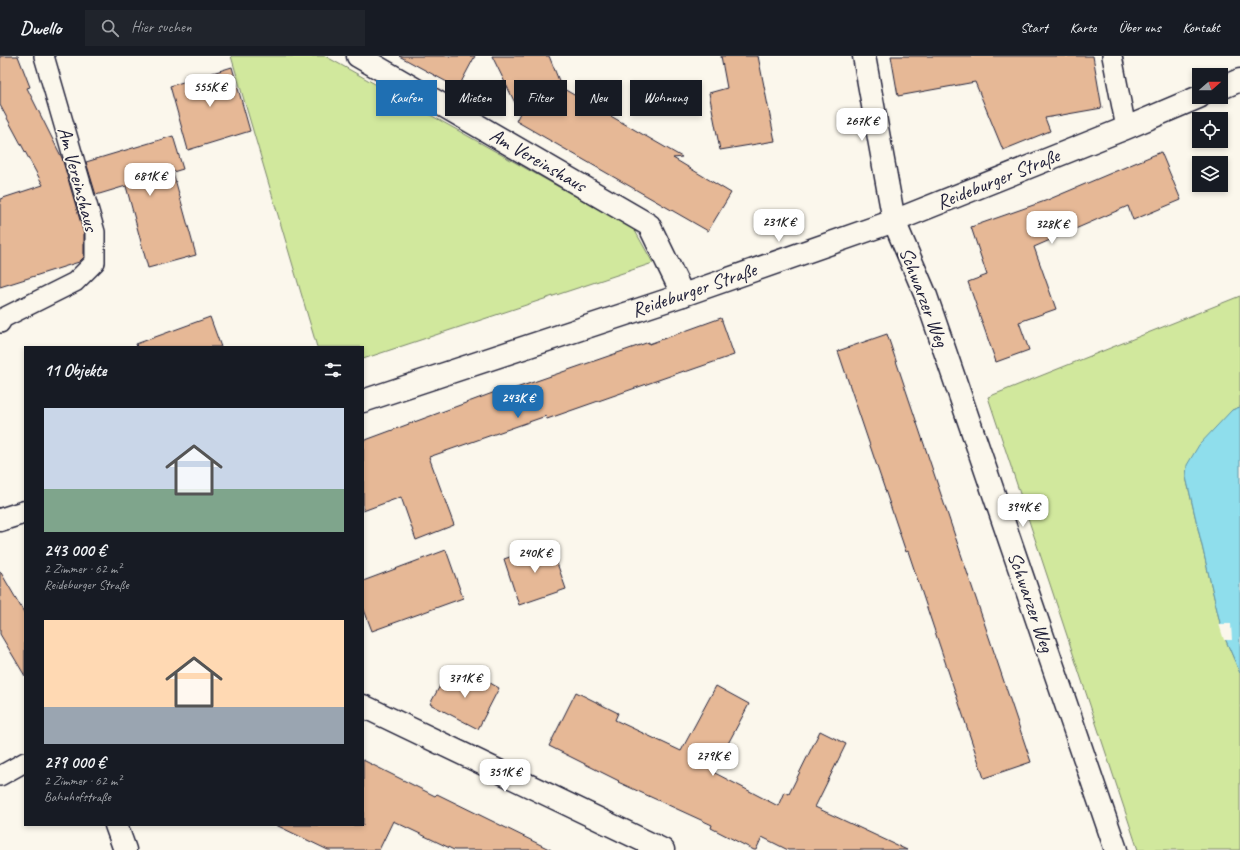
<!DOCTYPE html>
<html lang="de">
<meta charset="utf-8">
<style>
:root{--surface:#171b24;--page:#20242c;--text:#f1f3f6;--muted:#9ea1a6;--line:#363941;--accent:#1f6fb2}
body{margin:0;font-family:Caveat,sans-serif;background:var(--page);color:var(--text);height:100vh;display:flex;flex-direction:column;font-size:15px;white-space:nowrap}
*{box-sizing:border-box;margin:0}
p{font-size:13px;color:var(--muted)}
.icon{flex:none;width:22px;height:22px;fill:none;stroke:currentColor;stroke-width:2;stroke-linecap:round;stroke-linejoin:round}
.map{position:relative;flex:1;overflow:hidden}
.side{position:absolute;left:24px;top:290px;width:340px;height:480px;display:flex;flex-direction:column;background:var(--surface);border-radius:0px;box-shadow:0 2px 6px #0003}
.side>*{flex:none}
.guide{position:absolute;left:376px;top:24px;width:380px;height:36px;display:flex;gap:8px}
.needle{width:26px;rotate:70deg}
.controls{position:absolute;left:1192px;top:12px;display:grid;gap:8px}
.controls a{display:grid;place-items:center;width:36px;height:36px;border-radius:0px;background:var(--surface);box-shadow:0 2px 6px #0003;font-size:20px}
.price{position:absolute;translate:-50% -34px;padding:0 9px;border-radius:8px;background:#fff;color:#222;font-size:13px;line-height:26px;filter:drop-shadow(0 1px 2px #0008)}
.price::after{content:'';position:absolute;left:50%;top:24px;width:12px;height:9px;margin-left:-6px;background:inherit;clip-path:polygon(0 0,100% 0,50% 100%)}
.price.on{background:var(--accent);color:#fff}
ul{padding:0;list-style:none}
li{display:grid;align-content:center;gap:8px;height:212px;padding:0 20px}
li span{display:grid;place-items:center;height:124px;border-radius:0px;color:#555}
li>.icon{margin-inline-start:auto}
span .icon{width:72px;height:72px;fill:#fffc;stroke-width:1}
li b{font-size:17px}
h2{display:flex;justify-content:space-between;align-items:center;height:48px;padding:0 20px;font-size:17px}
.tag{padding:0 14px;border-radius:0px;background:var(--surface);box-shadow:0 2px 6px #0003;font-size:14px;line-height:36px}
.tag.on{background:var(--accent);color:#fff}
header{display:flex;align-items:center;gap:24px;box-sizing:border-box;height:56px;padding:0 20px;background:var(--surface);border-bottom:1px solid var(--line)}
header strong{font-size:19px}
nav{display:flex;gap:22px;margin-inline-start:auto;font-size:14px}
.search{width:280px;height:36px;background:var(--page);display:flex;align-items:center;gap:10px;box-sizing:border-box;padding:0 14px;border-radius:0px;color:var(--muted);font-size:15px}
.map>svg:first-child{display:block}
</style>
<header>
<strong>Dwello</strong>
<div class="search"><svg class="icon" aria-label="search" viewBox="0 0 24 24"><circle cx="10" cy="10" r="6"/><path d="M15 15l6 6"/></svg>Hier suchen</div>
<nav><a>Start</a><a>Karte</a><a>Über uns</a><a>Kontakt</a></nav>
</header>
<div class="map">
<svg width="1240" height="794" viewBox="0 0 1240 794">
<rect width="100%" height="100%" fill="#fbf7ec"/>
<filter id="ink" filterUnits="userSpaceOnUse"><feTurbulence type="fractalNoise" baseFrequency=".025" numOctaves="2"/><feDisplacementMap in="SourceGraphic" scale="8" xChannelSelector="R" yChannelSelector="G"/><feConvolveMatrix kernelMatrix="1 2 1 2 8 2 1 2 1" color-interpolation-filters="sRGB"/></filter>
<g filter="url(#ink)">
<!-- green -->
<path fill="#d1e89d" stroke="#7a856c" d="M 231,0 L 325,0 L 634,173 L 653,207 L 363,303 L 363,291 L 317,291 Z
M 1240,240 L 1240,351 L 1232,354 L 1186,421 L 1220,567 L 1224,580 L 1240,617 L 1240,794 L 1138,794 L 988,341 Z"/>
<!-- water -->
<path fill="#8fdeec" stroke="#6393a5" d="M 1240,351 L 1240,617 L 1224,580 L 1220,567 L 1186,421 L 1187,409 L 1199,389 L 1232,354 Z"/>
<!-- pier -->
<path fill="#fbf7ec" d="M 1219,568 L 1231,568 L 1232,584 L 1224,584 Z"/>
<!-- building -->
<path fill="#e6b896" stroke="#22223b" d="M 0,0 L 18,0 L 30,31 L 27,32 L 62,102 L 84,178 L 84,201 L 79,206 L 0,231 L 0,143 L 43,129 L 0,49 Z
M 399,0 L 475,0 L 458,32 Z
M 492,0 L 549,0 L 562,32 L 682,101 L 673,102 L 731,137 L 708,175 L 516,65 L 520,57 Z
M 721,0 L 758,0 L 775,85 L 720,94 L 709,37 L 727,32 Z
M 891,0 L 1093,0 L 1102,52 L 1045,62 L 1050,75 L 1003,94 L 975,26 L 898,40 Z
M 232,11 L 250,75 L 188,94 L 170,30 Z
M 173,80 L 183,113 L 173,116 L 196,199 L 148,212 L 126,130 L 96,139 L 86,106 Z
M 1161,96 L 1181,144 L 1133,164 L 1128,150 L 1034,191 L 1056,253 L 1019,266 L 1029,294 L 996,306 L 968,226 L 987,219 L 971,171 L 1045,145 Z
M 210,261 L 221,291 L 137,291 L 136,288 Z
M 721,262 L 734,299 L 685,316 L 684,315 L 547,363 L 546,360 L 429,401 L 454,469 L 416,484 L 401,441 L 363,455 L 363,385 L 498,335 L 499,338 L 649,286 L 649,288 Z
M 887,278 L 1031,706 L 984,722 L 908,495 L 906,496 L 838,295 Z
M 550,487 L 566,533 L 519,549 L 504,503 Z
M 446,494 L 463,542 L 372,575 L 363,551 L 363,525 Z
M 0,515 L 25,558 L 25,620 L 0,578 Z
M 447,617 L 469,629 L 474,618 L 499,632 L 478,673 L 430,648 Z
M 716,630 L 749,648 L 713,716 L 778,750 L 784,736 L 789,738 L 820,675 L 846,688 L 815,751 L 907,794 L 788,794 L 762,781 L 756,794 L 754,794 L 711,772 L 712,769 L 618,726 L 619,725 L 549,690 L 576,636 L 618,657 L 615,664 L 681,695 Z
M 363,704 L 435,740 L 437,738 L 551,794 L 454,794 L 393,765 L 379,794 L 328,794 L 276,769 L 363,769 Z"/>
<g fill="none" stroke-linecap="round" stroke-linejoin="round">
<!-- service casing -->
<g stroke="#22223b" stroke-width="22">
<path id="service" d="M 1112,0 L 1126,72
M 0,267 L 3,262 L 75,226 L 95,206 L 95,176 L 44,0
M 0,720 L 25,706"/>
</g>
<!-- minor casing -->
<g stroke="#22223b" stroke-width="25">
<path id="minor" d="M 358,0 L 649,169 L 683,239
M 864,0 L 894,165 L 926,240 L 1116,794
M 116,769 L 125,794"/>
</g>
<!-- tertiary casing -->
<g stroke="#22223b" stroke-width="25">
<path id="tertiary" d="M 363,650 L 663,794"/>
</g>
<!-- secondary casing -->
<g stroke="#22223b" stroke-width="25">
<path id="secondary" d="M 1221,32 L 1240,24
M 363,345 L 683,239 L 894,165 L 1126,72 L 1199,41
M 0,464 L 25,456"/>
</g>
<!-- service -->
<use href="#service" stroke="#fbf7ec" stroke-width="19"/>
<!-- minor -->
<use href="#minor" stroke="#fbf7ec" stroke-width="22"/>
<!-- tertiary -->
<use href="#tertiary" stroke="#fbf7ec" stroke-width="22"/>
<!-- secondary -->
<use href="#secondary" stroke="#fbf7ec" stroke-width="22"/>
</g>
</g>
<g text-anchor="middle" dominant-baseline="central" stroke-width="3.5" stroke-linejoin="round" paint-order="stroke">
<!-- street labels -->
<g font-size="20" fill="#22223b" stroke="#fbf7ec">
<text transform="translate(538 104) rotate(30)">Am Vereinshaus</text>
<text transform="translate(78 123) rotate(75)">Am Vereinshaus</text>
<text transform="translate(998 123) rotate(-22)">Reideburger Straße</text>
<text transform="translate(694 234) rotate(-19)">Reideburger Straße</text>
<text transform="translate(924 241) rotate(69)">Schwarzer Weg</text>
<text transform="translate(1031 546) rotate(71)">Schwarzer Weg</text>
</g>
</g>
</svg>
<div class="controls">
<a><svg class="needle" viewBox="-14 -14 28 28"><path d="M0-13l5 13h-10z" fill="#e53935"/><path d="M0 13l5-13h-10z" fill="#9ea1a6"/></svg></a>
<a><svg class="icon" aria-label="locate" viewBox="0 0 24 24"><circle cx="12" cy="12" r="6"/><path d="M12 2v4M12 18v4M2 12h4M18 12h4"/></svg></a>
<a><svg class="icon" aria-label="layers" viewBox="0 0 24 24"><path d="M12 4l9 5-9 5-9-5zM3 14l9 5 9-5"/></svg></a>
</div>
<b class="price" style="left:210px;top:52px">555K €</b>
<b class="price" style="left:862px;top:86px">267K €</b>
<b class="price" style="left:150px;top:141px">681K €</b>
<b class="price" style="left:779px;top:187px">231K €</b>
<b class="price" style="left:1052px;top:189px">328K €</b>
<b class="price on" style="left:518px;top:363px">243K €</b>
<b class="price" style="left:1023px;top:472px">394K €</b>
<b class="price" style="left:535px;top:518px">240K €</b>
<b class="price" style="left:465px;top:643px">371K €</b>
<b class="price" style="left:713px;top:721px">279K €</b>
<b class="price" style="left:505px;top:737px">351K €</b>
<div class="guide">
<a class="tag on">Kaufen</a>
<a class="tag">Mieten</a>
<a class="tag">Filter</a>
<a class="tag">Neu</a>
<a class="tag">Wohnung</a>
</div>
<section class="side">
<h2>11 Objekte<svg class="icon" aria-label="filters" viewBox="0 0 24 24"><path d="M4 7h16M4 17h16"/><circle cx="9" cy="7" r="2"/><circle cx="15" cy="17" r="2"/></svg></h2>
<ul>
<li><span style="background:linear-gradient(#c9d6e8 65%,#7fa58c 0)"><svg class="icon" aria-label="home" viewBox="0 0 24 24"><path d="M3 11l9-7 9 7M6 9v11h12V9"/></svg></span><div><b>243 000 €</b><p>2 Zimmer · 62 m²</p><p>Reideburger Straße</p></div></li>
<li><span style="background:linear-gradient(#ffd9b3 70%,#9aa5b1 0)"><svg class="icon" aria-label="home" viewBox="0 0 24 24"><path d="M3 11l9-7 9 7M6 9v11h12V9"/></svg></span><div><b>279 000 €</b><p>2 Zimmer · 62 m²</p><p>Bahnhofstraße</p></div></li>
</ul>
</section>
</div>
